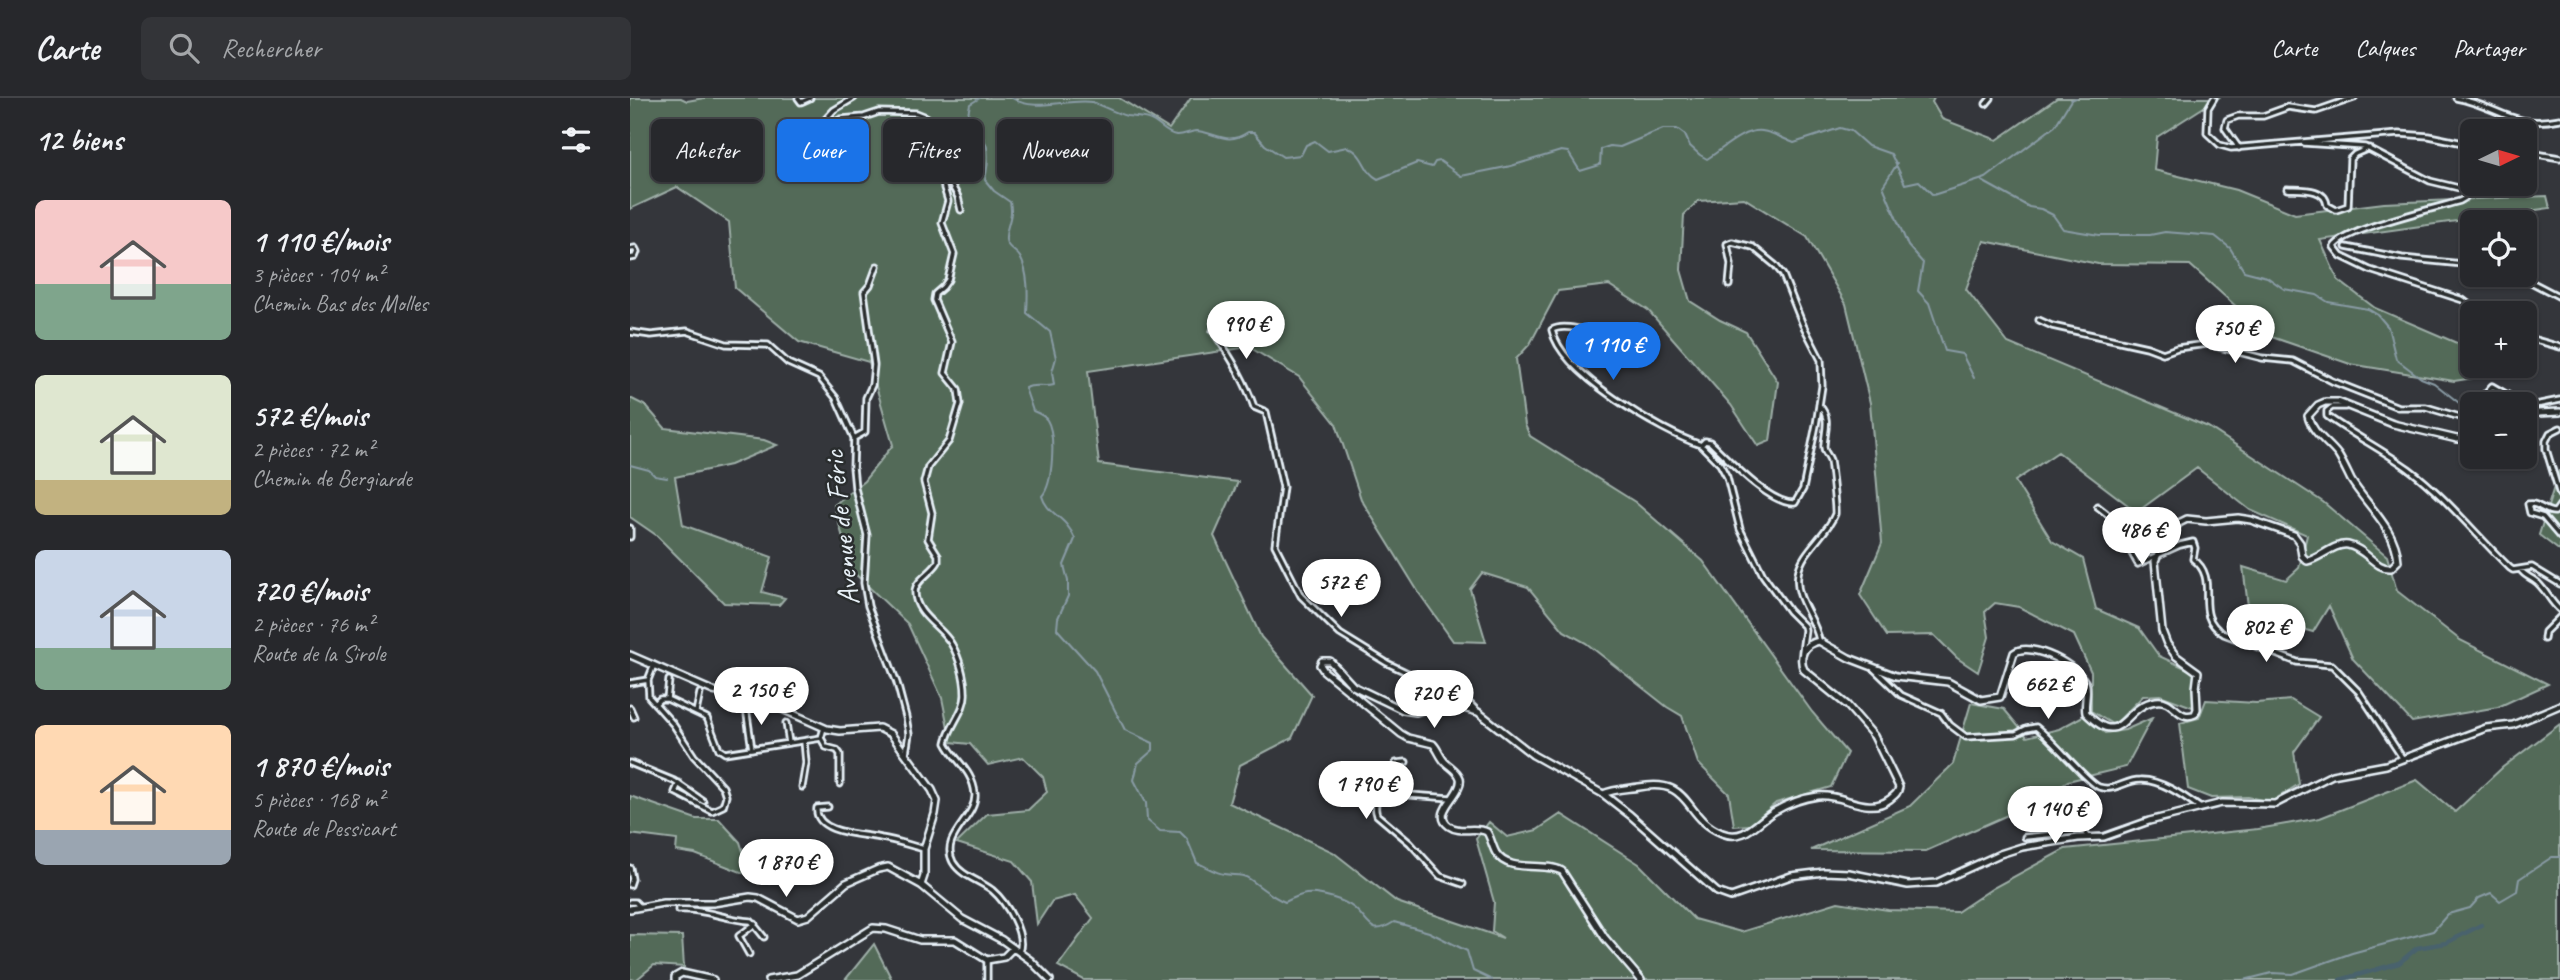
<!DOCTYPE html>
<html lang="fr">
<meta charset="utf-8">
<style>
:root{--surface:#27282c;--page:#333438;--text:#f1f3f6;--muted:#a4a6a9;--line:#434448;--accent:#1a73e8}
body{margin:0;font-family:Caveat,sans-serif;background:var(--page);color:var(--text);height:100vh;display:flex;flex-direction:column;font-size:26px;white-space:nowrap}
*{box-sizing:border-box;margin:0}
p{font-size:23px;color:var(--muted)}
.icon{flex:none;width:38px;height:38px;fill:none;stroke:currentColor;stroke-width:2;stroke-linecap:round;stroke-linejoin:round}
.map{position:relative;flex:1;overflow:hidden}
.sheet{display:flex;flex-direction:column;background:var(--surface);width:630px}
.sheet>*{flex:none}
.top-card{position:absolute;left:21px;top:21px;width:665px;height:63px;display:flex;gap:14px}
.needle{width:46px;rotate:85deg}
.buttons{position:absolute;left:1830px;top:21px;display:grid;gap:14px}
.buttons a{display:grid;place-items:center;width:77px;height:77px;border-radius:10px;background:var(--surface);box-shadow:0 2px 5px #0004,0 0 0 2px var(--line);font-size:35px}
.price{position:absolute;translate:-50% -60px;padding:0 16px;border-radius:24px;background:#fff;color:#222;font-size:23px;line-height:46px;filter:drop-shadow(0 2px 4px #0008)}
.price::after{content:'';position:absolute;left:50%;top:42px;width:21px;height:16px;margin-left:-10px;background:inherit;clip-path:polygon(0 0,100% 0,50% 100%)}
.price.current{background:var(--accent);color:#fff}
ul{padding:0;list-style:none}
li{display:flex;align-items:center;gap:21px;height:175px;padding:0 35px}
li span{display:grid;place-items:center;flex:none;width:196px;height:140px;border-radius:10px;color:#555}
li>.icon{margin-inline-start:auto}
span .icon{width:84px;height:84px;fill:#fffc;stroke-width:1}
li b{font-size:30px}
h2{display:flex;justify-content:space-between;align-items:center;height:84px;padding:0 35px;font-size:30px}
.pill{padding:0 24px;border-radius:10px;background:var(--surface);box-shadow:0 2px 5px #0004,0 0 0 2px var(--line);font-size:24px;line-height:63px}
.pill.current{background:var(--accent);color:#fff}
header{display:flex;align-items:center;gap:42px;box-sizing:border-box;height:98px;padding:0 35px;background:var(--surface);border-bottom:2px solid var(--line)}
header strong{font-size:33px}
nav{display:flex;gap:38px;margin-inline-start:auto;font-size:24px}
.search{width:490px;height:63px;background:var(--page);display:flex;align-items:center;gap:18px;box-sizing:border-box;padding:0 24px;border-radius:10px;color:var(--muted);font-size:26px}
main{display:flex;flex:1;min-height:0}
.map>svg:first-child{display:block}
</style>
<header>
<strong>Carte</strong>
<div class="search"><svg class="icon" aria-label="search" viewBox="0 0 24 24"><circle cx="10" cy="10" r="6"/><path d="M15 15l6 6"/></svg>Rechercher</div>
<nav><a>Carte</a><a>Calques</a><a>Partager</a></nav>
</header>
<main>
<section class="sheet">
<h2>12 biens<svg class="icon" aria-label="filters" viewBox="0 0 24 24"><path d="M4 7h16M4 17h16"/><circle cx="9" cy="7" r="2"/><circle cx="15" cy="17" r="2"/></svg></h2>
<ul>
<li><span style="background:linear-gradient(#f6c9c9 60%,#7fa58c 0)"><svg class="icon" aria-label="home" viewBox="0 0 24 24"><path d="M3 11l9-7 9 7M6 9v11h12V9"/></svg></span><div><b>1 110 €/mois</b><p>3 pièces · 104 m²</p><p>Chemin Bas des Molles</p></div></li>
<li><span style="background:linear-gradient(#dfe7d0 75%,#c2b280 0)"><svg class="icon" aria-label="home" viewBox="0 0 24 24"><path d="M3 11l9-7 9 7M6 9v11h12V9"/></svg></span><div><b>572 €/mois</b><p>2 pièces · 72 m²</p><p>Chemin de Bergiarde</p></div></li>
<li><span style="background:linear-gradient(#c9d6e8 70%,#7fa58c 0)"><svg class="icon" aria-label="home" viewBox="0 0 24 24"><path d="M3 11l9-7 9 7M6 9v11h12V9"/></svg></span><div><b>720 €/mois</b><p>2 pièces · 76 m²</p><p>Route de la Sirole</p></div></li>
<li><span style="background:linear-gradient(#ffd9b3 75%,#9aa5b1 0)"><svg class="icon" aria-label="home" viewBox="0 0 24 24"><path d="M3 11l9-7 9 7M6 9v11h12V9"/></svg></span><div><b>1 870 €/mois</b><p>5 pièces · 168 m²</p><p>Route de Pessicart</p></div></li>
</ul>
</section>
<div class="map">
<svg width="1930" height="882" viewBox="0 0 1930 882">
<rect width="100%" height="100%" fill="#34363b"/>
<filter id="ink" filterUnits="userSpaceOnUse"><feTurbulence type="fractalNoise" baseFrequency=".0143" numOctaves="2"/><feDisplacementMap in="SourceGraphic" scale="14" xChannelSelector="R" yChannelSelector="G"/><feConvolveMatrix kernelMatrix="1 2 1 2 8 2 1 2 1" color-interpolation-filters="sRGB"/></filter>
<g filter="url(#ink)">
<!-- green -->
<path fill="#536b58" stroke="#9eaea8" stroke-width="2" d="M 0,0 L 51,0 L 57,3 L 74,0 L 489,0 L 539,31 L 561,0 L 1304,0 L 1302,4 L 1312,21 L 1367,42 L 1427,0 L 1588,0 L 1527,39 L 1524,72 L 1606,92 L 1665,116 L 1754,105 L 1917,98 L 1920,110 L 1690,142 L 1708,182 L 1745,210 L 1843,252 L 1843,268 L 1879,268 L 1890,273 L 1824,283 L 1720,266 L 1639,238 L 1560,167 L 1468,166 L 1354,143 L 1336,191 L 1378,245 L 1578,329 L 1693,404 L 1757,458 L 1767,493 L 1830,542 L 1918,586 L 1868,609 L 1782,624 L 1723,561 L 1699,508 L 1683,534 L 1619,516 L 1613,469 L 1656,482 L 1669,470 L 1677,437 L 1620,412 L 1567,370 L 1507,414 L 1428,354 L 1385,383 L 1422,443 L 1453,461 L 1466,511 L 1509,530 L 1529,558 L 1564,574 L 1565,610 L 1530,597 L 1513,598 L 1484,627 L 1461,613 L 1461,574 L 1444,537 L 1389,509 L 1365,505 L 1355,514 L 1359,539 L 1348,574 L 1327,560 L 1304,537 L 1257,538 L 1230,497 L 1252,445 L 1240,305 L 1216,206 L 1177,139 L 1114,100 L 1068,103 L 1054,117 L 1051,172 L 1060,203 L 1090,222 L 1116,234 L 1148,284 L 1140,343 L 1128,348 L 1101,307 L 1018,212 L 979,187 L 928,193 L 900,246 L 886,261 L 895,327 L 900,338 L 1005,404 L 1073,463 L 1182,614 L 1217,655 L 1201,689 L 1146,705 L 1120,727 L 1104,728 L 1099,696 L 1068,665 L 1052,618 L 1037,609 L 956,545 L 934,533 L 898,489 L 852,475 L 840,491 L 856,544 L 823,543 L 789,495 L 731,401 L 706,326 L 669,279 L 619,249 L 458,273 L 469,366 L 608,384 L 584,438 L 631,539 L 682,597 L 662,640 L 610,667 L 599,705 L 703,754 L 767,804 L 873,840 L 862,833 L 864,804 L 846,741 L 859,724 L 877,739 L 907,732 L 931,716 L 1009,766 L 1064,821 L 1111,834 L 1208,804 L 1258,812 L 1327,814 L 1363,790 L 1435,751 L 1628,731 L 1690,720 L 1787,682 L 1825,714 L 1873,669 L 1930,626 L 1930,882 L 454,882 L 428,868 L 463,820 L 445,797 L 422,803 L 407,826 L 402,784 L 384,763 L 327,745 L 357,716 L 398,712 L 417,694 L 413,679 L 393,659 L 358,667 L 340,646 L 321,644 L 312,600 L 278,526 L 222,473 L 204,407 L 234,383 L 263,347 L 239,264 L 169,244 L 105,190 L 99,124 L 47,89 L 0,111 Z
M 0,300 L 16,308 L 35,330 L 134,342 L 147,347 L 100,367 L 45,379 L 53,427 L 142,459 L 132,494 L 155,500 L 149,507 L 94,505 L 26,437 L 0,419 Z
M 1929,373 L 1930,373 L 1930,453 L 1909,437 Z
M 1576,602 L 1626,605 L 1661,602 L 1689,619 L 1664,654 L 1669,686 L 1641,704 L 1618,699 L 1581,700 L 1558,691 L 1550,625 L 1569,620 Z
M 1341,605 L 1374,611 L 1397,639 L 1429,631 L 1453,618 L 1475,635 L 1495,632 L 1522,620 L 1496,669 L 1438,683 L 1398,708 L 1296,753 L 1181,752 L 1280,708 L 1323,666 Z
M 0,698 L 66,721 L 89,721 L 110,744 L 115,760 L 135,764 L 143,769 L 139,785 L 65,756 L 46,753 L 47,742 L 0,736 Z
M 0,837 L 52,838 L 54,869 L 24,867 L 6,882 L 0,881 Z
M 244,846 L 262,882 L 215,882 Z"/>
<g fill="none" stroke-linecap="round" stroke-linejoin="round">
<!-- stream -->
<path stroke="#899ba5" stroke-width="2" d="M 350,0 L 340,6 L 338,16 C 357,44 362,48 355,82 L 364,93 L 380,104 C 384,121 375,128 376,142 C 377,151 386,152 390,159 C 399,175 398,197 397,215 L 420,234 L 426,260 L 422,274 L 424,287 C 413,290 406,285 395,290 L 403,313 C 408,315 414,317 417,322 C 426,336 423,386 412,398 C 417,417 436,417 445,441 L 434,467 L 438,483 L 438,498 L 428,520 L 427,531 L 465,573 L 495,632 L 523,645 L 523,652 L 508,665 L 504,682 L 516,705 L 517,722 L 530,733 L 550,734 L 557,741 L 567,765 C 576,768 585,775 594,776 C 604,778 612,775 621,782 C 632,790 641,798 655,804 C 661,801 669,797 676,796 C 689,794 714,802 724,810 C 740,823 739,840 764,824 L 799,834 L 837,853 L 843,873 L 862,882
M 382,0 C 405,15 437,0 462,4 C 473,8 485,15 497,18 C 504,19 511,19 518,21 C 529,24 534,35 546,37 C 553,38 560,33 567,33 C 587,35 597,48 618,34 L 624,34 L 635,47 L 653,59 L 671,57 L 676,47 L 685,43 L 698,53 L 717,49 C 735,55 733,74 748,81 L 787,65 L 802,69 L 805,64 L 810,63 L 831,78 L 881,68 L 931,53 L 938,54 L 950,73 L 970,67 L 971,51 L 980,48 L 990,49 L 1033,31 L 1047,31 L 1055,37 L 1060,48 L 1070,57 L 1077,61 C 1093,51 1112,31 1132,33 C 1142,34 1154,41 1164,45 L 1210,30 L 1221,33 L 1238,48 L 1261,56 L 1275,86 L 1289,83 L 1303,97 L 1356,80 L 1425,28 L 1441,2 L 1446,0
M 1267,66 L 1253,88 L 1278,148 L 1293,165 L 1288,193 L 1299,205 L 1315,253 L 1332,256 L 1344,280
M 1352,83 L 1399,109 L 1411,111 L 1423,117 L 1433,131 L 1469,137 L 1520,137 L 1535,134 L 1585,138 L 1600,150 L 1614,173 L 1637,179 L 1654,191 L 1687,197 L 1698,204 L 1738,211 L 1748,217 L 1758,229 L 1766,261 L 1791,280 L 1804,285 L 1843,316
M 0,367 L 19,372 L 25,378 L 37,380
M 1614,882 L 1642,875 L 1663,876 L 1722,855 L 1803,833 L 1818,816 L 1840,810 L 1849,800 L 1861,795 L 1870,803 L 1887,793 L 1889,781 L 1922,759 L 1930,759"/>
<!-- canal -->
<path stroke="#49626d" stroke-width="4.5" d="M 1710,882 L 1769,865 L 1787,850 L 1816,845 L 1851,827"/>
<!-- street casing -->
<g stroke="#e8f1f8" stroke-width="9">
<path id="street" d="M 168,0 L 171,4 L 180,0
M 224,0 L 204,12 L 193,24 L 180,28 L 180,34 L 191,31 L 211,21 L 234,19 L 249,14 L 286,15 L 296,19 L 303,25 L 308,37 L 314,90 L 318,103 L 312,125 L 324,156 L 318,182 L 313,189 L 305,196 L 304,202 L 322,244 L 315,275 L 328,291 L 330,306 L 319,343 L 298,369 L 294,384 L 302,415 L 298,441 L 308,457 L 308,464 C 303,474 285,482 285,494 C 285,518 313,529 322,547 C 329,559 335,580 335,595 C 336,612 319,628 316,645 C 325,663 343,673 345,696 C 347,720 309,738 323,764 C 331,778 349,782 362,792 C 376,804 396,836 389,854
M 1584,0 L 1578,10 L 1577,35 L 1590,47 L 1601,50 L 1769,36 L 1799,38 L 1843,47
M 1826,0 C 1869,8 1880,31 1930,21
M 1356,6 L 1361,0
M 1674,45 L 1735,49 L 1800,83 L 1833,91 L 1835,95 L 1835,100 L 1830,103 C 1806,110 1714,131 1704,149 L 1711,158 L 1740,172 L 1833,202 L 1850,215
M 1609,50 L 1595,30 L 1597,22 L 1608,18 L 1633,18 L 1658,9 L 1686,13 L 1724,0
M 1895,54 L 1930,60
M 315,75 L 328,99 L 331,112
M 1657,91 C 1671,92 1695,89 1697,107 L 1706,112 L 1718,108 L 1720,61 L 1725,56 L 1739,50
M 1716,149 L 1772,160 L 1843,167
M 0,151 L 5,150 L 7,154 L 5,159 L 0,160
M 1881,177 L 1901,184 L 1930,199
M 1099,187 L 1101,166 L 1097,146 L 1102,144 L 1123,149 L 1145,167 L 1153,177 L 1173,227 L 1191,262 L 1192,288 L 1186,327 L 1173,391 L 1165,405 C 1140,407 1098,361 1080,344 L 1075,343 L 1071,347 L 1090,366 L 1097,379 L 1110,431 L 1133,477 L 1159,513 L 1174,528 L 1175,532 L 1172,554
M 1409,222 L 1422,228 L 1517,249 L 1533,255 L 1547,250 L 1577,246 L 1632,260 L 1663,263 L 1702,283 L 1768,309 L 1796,309 L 1843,323
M 583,233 C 599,256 615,282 624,309 L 636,314 L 653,389 L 645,447 L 671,498 L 710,536 L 757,565 L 838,604 L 846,612
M 0,234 L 21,237 L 57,233 L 96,246 L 138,247 L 158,265 L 189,279 L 206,300 L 224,340 L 223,369 L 225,390 L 237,437 L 234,485 L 238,508 L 267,585 L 276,619 L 279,636 L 276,655
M 985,238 C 967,238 936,223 922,232 C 931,275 1031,334 1071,347
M 1895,239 L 1930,249
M 1853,306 L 1855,296 L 1862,288 L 1893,306
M 1715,309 L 1702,309 L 1697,313 L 1697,318 C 1723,337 1753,352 1779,371 C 1817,400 1846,437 1880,470 L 1883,472 L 1902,469 L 1930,486
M 1895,309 L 1930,302
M 1930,330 L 1920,335 L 1916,343 L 1916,351 L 1930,397
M 224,340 L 235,334 L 236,300 L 242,287 L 244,267 L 234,194 L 240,187 L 247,168
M 1930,407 L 1925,414 C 1915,415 1909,404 1898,406 L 1900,415 L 1913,419 L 1930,439
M 1467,408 L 1481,419 L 1508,466 L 1550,447 L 1563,444 L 1565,450 L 1563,461 C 1592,482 1560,516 1594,536 L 1667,564 L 1702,567 L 1729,594 L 1773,661
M 0,430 L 0,439
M 1890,471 C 1894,477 1898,478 1904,482 C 1915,489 1919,503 1930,512
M 1914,541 L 1915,534 L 1930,519
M 1189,542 C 1185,519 1164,501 1168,476 C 1171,453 1197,437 1205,416 C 1206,412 1201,368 1200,362 C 1198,356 1193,354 1194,347 C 1195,332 1201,320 1189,307
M 24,567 L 18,582 L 19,599 L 43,626 L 64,658 L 93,689 L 96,698 L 93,708 L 82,713 L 45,694 L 49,685
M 1244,571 L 1271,597 L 1311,615 L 1320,627 L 1336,639 L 1386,636 L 1396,631 L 1406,629 C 1422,641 1458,685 1469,689 C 1485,694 1495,682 1510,682 C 1530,681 1554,698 1569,709
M 0,585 L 18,582
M 37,601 L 39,582
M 25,606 L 30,601 L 37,601 L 77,620 L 89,651 L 95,655 L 191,640 L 194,630
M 0,610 L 4,619
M 116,610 L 122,651
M 66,614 L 70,595
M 156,625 L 159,645
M 191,640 L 196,649 L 207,652 L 210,656 L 210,686
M 0,665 L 44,683 L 73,703
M 172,689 L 176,665 L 174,643
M 753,694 L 775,689 L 779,684 L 778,676 L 766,665 L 776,664
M 821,700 L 752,695 C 746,699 744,710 747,717 L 780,745 L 810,778 L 833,786
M 198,709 L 187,710 C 184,736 234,736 251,740 C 265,742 279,747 294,751
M 1395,739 L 1453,733 L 1460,740
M 0,770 L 2,781 L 0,787
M 0,804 L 5,804 L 9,808
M 48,812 C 73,810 96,822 121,823 L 134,839
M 119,856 L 109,838 L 125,826
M 357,882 L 357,862"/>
</g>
<!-- secondary casing -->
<g stroke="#e8f1f8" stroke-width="10">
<path id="secondary" d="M 1895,353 C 1903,344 1895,331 1901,319 L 1908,315 L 1930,314
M 0,557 L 83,593 L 134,603 L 197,631 L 210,633 L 249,630 L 261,636 L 302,692 L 307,703 L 305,716 L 294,751 L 294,778 L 291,787
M 973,696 C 984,691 997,691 1009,689 C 1063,679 1052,719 1092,735 C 1114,744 1126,725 1143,714 C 1157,706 1172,700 1188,698 C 1212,695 1238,718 1260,701 C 1265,697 1268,695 1269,689 L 1244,638 L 1217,607 L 1174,572 C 1168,558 1174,546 1189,543 L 1219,560 L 1266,578 L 1318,584 L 1351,602 L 1370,599 L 1384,555 C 1401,542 1451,569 1456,587 C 1458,596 1454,606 1456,615 C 1493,653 1492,608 1526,603 C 1544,600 1548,624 1565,616 L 1567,611 L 1566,590 L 1568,574 L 1546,558 L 1537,546 L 1532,533 L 1525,463 L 1530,451 L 1549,425 L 1557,421 L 1576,423 L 1608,420 L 1621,422 L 1664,437 L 1670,445 L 1672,458 L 1677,463 C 1691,460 1704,445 1718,447 C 1735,450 1746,472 1761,470 L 1768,463 C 1766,431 1737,408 1721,382 C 1717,374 1713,365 1708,357 C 1698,344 1682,335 1678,318 L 1688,307 L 1695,304 L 1708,304 L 1763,326 L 1827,341 L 1843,341
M 0,811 L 33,805 L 83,805 L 120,799 L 128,800 L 168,821 L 178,818 L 216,785 L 248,771 L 258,769 L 291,787 L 332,821 L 372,842 L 400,862 L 420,882
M 45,882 L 45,879 L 52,875 L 83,882
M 138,882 L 167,877 L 243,830 L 256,831 L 290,842 L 325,842 L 357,862 L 374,859 L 383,850
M 1011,882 L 975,840 L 932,773 C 914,763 879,776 866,755 C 862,748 861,740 857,734 C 845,728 830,736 819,728 C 800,714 834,696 830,680 C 828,673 820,669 815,664 C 810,659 808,651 803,646 L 778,640 L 771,636 L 694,573 L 690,567 L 692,563 L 700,563 L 723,588 L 773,612 L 786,614 L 814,605 L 848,614 L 903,657 L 973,696 L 1000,717 L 1087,794 L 1101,799 L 1161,778 L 1194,774 L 1219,775 L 1278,787 L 1306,785 L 1370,756 L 1392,749 L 1448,740 L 1474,739 L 1519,723 L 1592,705 L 1645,706 L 1702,677 L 1756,667 L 1856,630 L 1883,627 L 1930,607"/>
</g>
<!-- street -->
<use href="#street" stroke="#2a2d2e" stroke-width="3.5"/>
<!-- secondary -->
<use href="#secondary" stroke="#2a2d2e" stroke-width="5"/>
</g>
</g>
<g text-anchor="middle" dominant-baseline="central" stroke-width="5" stroke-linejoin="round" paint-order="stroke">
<!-- street labels -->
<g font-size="30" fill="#e8f1f8" stroke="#2a2d2e">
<text transform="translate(211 430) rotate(-96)">Avenue de Féric</text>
</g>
</g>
</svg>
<div class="buttons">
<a><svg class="needle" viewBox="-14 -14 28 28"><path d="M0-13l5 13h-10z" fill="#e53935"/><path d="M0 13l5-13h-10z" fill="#a4a6a9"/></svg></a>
<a><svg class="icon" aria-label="locate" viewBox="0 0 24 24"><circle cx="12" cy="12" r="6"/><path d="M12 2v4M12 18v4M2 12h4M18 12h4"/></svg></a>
<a>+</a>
<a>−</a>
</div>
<b class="price" style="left:616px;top:263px">990 €</b>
<b class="price" style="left:1605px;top:267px">750 €</b>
<b class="price current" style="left:983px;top:284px">1 110 €</b>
<b class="price" style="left:1512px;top:469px">486 €</b>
<b class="price" style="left:711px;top:521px">572 €</b>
<b class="price" style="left:1636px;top:566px">802 €</b>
<b class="price" style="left:1418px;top:623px">662 €</b>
<b class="price" style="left:131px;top:629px">2 150 €</b>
<b class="price" style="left:804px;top:632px">720 €</b>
<b class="price" style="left:736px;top:723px">1 790 €</b>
<b class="price" style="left:1425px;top:748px">1 140 €</b>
<b class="price" style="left:156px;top:801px">1 870 €</b>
<div class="top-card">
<a class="pill">Acheter</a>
<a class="pill current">Louer</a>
<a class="pill">Filtres</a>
<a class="pill">Nouveau</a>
</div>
</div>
</main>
